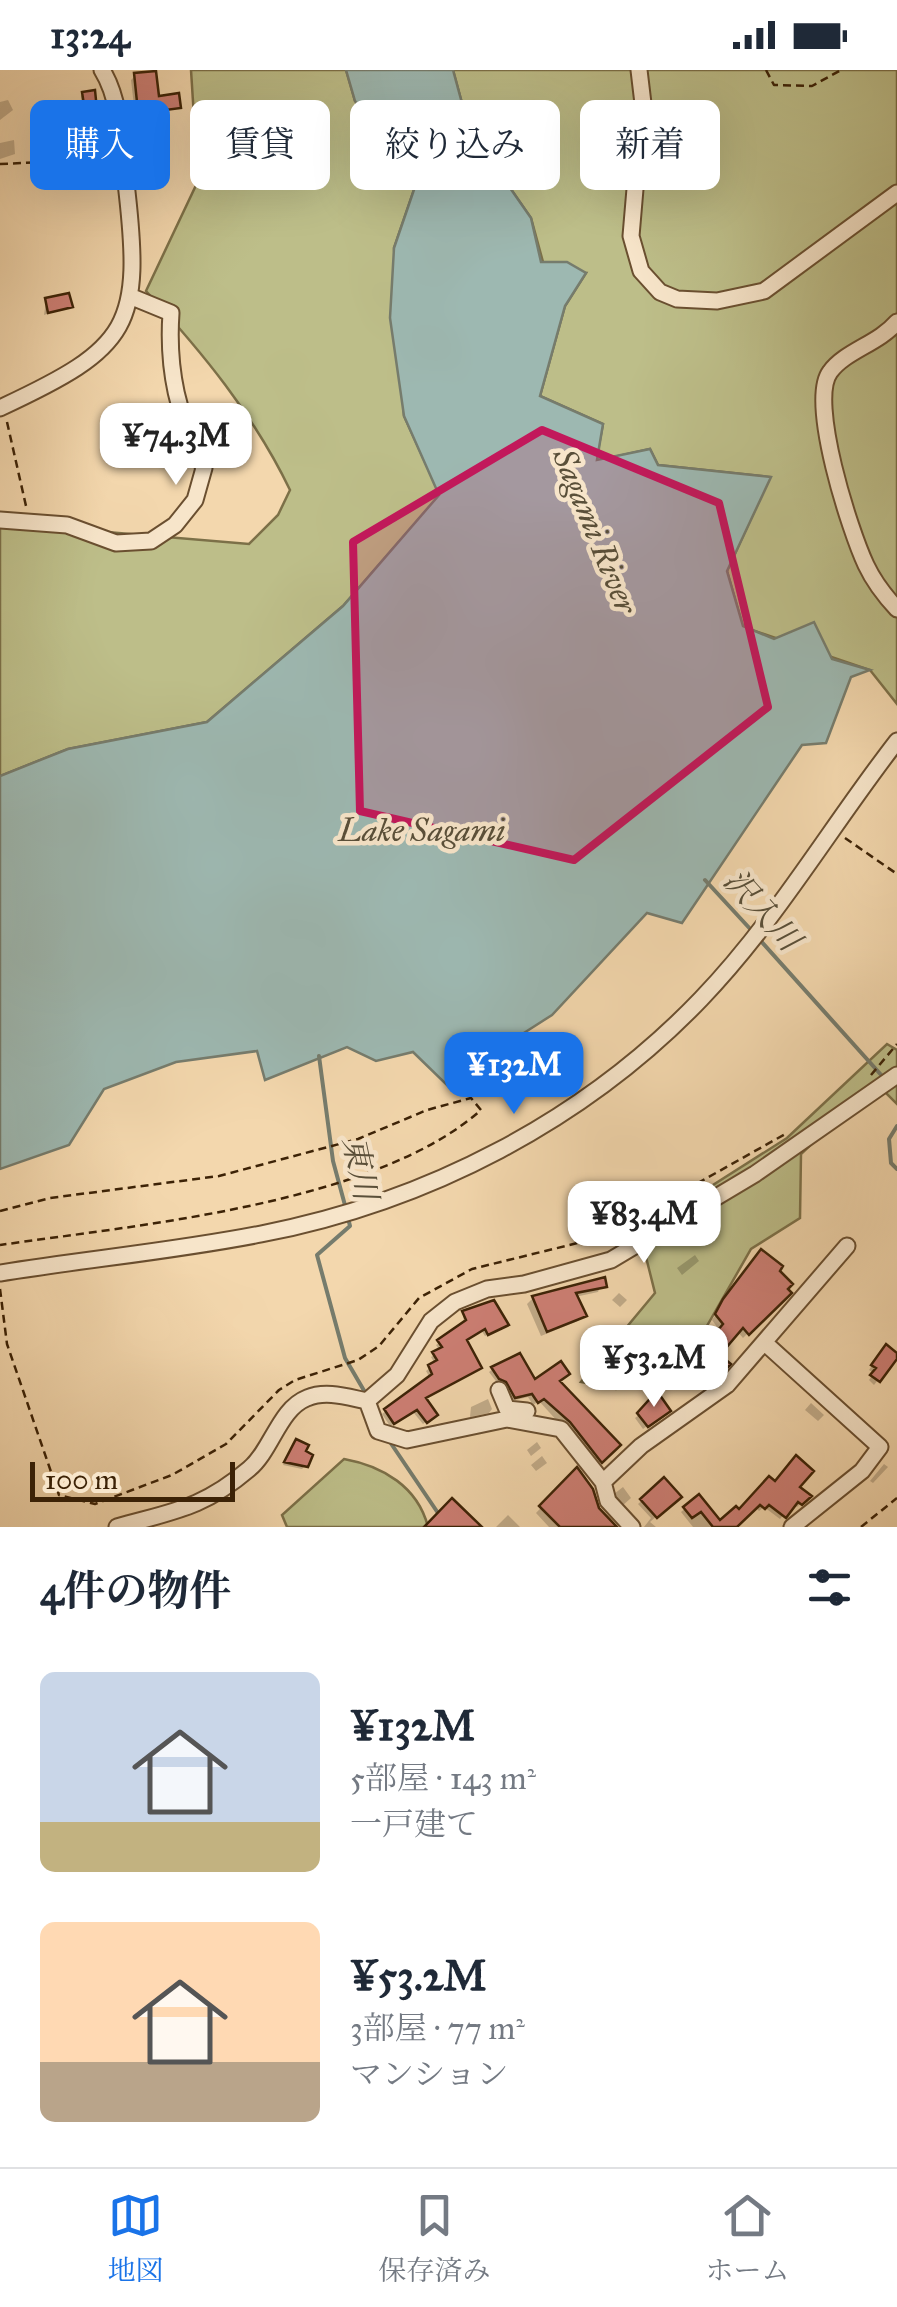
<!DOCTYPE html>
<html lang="ja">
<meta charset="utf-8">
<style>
:root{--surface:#fff;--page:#f2f2f3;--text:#1f2937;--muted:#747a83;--line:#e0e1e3;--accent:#1a73e8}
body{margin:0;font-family:"IM FELL Great Primer","Noto Serif JP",serif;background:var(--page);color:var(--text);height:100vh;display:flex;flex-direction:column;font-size:38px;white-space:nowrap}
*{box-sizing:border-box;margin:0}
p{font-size:32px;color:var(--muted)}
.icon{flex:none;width:55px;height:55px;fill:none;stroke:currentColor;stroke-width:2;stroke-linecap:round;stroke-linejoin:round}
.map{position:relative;height:1457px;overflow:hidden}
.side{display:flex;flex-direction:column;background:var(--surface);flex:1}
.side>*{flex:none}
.top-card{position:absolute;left:30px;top:30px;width:838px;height:90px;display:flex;gap:20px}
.scale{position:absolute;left:30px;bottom:25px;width:205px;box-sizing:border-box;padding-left:10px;border:5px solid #3c2206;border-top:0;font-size:28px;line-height:35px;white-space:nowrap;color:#3c2206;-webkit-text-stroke:8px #f7e5ca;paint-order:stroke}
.price{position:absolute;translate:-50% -85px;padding:0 22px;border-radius:20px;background:#fff;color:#222;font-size:32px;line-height:65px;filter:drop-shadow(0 2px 5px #0008)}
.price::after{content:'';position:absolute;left:50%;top:60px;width:30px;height:22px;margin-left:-15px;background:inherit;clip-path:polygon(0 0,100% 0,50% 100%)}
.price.current{background:var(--accent);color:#fff}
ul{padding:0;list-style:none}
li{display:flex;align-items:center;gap:30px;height:250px;padding:0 40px}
li span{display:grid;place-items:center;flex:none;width:280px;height:200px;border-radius:15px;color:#555}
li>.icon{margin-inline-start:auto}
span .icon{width:120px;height:120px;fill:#fffc;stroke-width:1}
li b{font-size:42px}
h2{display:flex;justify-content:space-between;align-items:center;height:120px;padding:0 40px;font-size:42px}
.pill{padding:0 35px;border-radius:15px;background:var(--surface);box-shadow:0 10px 40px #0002;font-size:35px;line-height:90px}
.pill.current{background:var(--accent);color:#fff}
.status{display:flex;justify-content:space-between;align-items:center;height:70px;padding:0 50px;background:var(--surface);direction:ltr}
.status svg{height:28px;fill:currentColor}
.menu{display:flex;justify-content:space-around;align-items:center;height:140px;border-top:2px solid var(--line);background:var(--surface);font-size:28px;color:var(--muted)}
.menu a{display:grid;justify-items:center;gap:5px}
.menu .current{color:var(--accent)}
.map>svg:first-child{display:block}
</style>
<div class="status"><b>13:24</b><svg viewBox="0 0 49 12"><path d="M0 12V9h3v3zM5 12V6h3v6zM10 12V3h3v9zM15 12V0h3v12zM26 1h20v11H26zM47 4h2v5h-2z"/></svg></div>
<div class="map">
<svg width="897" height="1457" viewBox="0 0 897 1457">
<rect width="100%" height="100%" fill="#f3d7ad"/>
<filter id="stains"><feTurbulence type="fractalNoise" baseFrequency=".002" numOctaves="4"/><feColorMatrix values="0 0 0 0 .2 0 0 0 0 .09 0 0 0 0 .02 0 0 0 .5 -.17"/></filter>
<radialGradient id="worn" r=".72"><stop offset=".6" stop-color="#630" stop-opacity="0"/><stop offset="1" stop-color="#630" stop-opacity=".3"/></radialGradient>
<!-- green -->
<path fill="#bdbe89" stroke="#7c7048" stroke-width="2.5" d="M 191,0 L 346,0 L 355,31 L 417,111 L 394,178 L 404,346 L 440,425 L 343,536 L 207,652 L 68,679 L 0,706 L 0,453 L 249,474 L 278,445 L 290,420 C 254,345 202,282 146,221 L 198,111 Z
M 453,0 L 897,0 L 897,634 L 870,600 L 743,557 L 727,501 L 770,407 L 658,395 L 650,379 L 596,391 L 603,354 L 540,326 L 565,236 L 586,203 L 546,203 L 531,148 L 469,59 Z
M 887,974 L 897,980 L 897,1034 L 876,1013 L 801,1084 L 800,1148 L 751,1179 L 704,1261 L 675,1288 L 616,1319 L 581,1312 L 655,1223 L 646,1187 L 661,1148 L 787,1068 Z
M 344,1389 C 383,1396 418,1417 428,1457 L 287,1457 L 282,1445 Z"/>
<!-- water -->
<path fill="#9db8b1" stroke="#767c6d" stroke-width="2.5" d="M 346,0 L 453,0 L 469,59 L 531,148 L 541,192 L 567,192 L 586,203 L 565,236 L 540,326 L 603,354 L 597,390 L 650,379 L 658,395 L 771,407 L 727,501 L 743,556 L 774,569 L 814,552 L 832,589 L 870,600 L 851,607 L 826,673 L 802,675 L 682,853 L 647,843 L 552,945 L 480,991 L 483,1012 L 450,1018 L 413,982 L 376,991 L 347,977 L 265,1010 L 257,981 L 176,992 L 104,1019 L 69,1075 L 0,1099 L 0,706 L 68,679 L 207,652 L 343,536 L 439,425 L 404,346 L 390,248 L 394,178 L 417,111 L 355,31 Z"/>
<!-- shadow -->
<path fill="#0003" d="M 135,6 L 157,29 L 179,37 L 163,43 L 160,52 L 127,54 L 125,41 L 134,36 L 131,10 Z
M 83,24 L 108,111 L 94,116 L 81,26 Z
M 8,30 L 13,40 L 0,50 L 0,32 Z
M 14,70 L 15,84 L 0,89 L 0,73 Z
M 46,231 L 70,236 L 44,245 Z
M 695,1185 L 699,1191 L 682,1205 L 677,1198 Z
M 757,1187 L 777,1201 L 788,1223 L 743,1268 L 737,1261 L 716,1285 L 727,1294 L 717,1305 L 700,1291 L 704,1286 L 700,1284 L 720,1261 L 712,1250 Z
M 603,1210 L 598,1222 L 575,1227 L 584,1245 L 578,1251 L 541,1266 L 527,1234 L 533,1228 Z
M 619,1223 L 627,1230 L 620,1237 L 612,1230 Z
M 463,1243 L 506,1255 L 485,1266 L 481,1260 L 465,1271 L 424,1329 L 435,1344 L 423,1354 L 413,1342 L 390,1356 L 382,1344 L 430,1308 L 426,1301 L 435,1294 L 431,1287 L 440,1281 L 436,1275 L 464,1255 Z
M 882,1281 L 897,1285 L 874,1315 L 869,1310 L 874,1303 L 869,1300 Z
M 493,1299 L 534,1312 L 557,1312 L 617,1375 L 597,1395 L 539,1331 L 533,1335 L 528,1327 L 511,1331 L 489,1302 Z
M 488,1329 L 492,1339 L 489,1343 L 470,1347 L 471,1337 Z
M 811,1333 L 824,1345 L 818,1351 L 805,1340 Z
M 648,1338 L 664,1344 L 643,1359 L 635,1348 Z
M 537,1372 L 541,1378 L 531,1386 L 527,1380 Z
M 293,1376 L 306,1395 L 302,1399 L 283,1395 Z
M 542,1386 L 547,1393 L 536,1401 L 531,1395 Z
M 884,1394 L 888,1397 L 873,1413 L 870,1411 Z
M 576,1401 L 598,1440 L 614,1457 L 549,1457 L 536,1443 Z
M 664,1411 L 678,1427 L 650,1452 L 656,1457 L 644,1457 L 651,1448 L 638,1434 Z
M 774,1414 L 796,1417 L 808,1426 L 797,1437 L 793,1434 L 780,1449 L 764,1437 L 759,1441 L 755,1437 L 734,1457 L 693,1457 L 681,1442 L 699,1427 L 720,1454 Z
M 623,1417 L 631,1428 L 622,1436 L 614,1424 Z
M 508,1445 L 520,1457 L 496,1457 Z"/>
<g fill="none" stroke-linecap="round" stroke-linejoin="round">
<!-- stream -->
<path stroke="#767c6d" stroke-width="4" d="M 705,810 L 753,862
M 759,869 L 883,1007
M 319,986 L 333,1091 L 346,1139
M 897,1056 L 889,1069 L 891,1093 L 897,1099
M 348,1148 L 350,1156 L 317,1185 L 345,1288 L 366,1324
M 390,1372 L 438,1443"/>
</g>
<!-- building -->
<path fill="#ce7f75" stroke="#3c2206" stroke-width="2.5" d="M 156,1 L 159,26 L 179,23 L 181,38 L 165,40 L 166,49 L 130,51 L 127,35 L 137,32 L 134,3 Z
M 95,20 L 97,40 L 102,39 L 110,112 L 96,114 L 82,22 Z
M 69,223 L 73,237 L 48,243 L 45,228 Z
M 761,1179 L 783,1196 L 780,1201 L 793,1214 L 788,1219 L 792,1223 L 749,1265 L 743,1258 L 720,1285 L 731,1294 L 723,1302 L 703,1285 L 707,1280 L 703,1278 L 723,1254 L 715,1244 L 723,1229 Z
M 605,1207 L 607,1217 L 576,1223 L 587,1246 L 547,1262 L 532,1226 Z
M 494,1230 L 509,1255 L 488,1265 L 485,1259 L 467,1270 L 482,1298 L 426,1328 L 438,1345 L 427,1353 L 417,1340 L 394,1354 L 384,1339 L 432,1304 L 428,1295 L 437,1290 L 432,1282 L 442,1277 L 437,1270 L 466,1250 L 462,1241 Z
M 886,1274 L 897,1283 L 897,1289 L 880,1312 L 870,1305 L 876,1298 L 871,1295 Z
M 520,1283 L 535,1309 L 561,1291 L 570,1304 L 560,1311 L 621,1375 L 602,1393 L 570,1352 L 544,1329 L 538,1333 L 532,1324 L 515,1328 L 506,1312 L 499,1309 L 491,1297 Z
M 657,1321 L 671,1341 L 648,1357 L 637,1343 Z
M 296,1369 L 309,1375 L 306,1381 L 313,1385 L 308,1397 L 284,1392 Z
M 796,1385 L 814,1401 L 800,1417 L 812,1426 L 802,1435 L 798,1432 L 786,1448 L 769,1435 L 765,1439 L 760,1435 L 737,1457 L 713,1457 L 701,1442 L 692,1448 L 683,1437 L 699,1424 L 720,1450 L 736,1436 L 739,1439 L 769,1406 L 775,1411 Z
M 577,1397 L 593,1419 L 599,1438 L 617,1457 L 560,1457 L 539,1436 Z
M 664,1407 L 682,1427 L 657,1448 L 640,1429 Z
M 452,1428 L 482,1457 L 424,1457 Z"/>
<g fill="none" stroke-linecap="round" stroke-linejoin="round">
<!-- minor casing -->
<g stroke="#6a4f30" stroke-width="19">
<path id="minor" d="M 639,0 L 647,67 L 635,119 L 631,166 L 641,201 L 660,222 L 677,229 L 717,231 L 764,221 L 897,123
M 897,252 C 878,274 845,281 830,302 C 808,331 850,461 866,495 C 874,512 884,525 897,539
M 0,338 C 131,277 143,257 126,113 C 122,78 121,30 102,0
M 0,450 L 67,455 L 116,473 L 151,471 L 175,455 L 195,430 L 204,398 C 178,347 167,300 171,243 L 132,227
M 0,1203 C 87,1189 175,1181 261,1164 C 427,1132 584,1051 701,929 C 776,851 831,756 897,671
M 765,1273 L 880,1377 L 862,1401 L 792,1457
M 499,1320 L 507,1339 L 527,1341
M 367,1331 L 397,1305 L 431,1251 L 455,1232 L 487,1219 L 524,1214 L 611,1190 L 755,1104 L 897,1005
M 367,1331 L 378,1361 L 407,1370 L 507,1349 L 561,1359 L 603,1412 L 608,1431 L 632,1457
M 603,1412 L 641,1376 L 727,1315 L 847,1176
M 117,1457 C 173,1441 202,1439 249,1399 C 272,1380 279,1339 307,1328 C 326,1320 347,1327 367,1331"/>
</g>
<!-- path -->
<path stroke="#3c2206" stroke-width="2.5" stroke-dasharray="8 5" stroke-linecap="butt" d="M 766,0 L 774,15 L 812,16 L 841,0
M 0,94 L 108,89
M 7,352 L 26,436
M 845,768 L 897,804
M 871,1005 L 897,974
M 0,1141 L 50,1128 L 219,1106 L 358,1069 L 427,1040 L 471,1028 L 481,1040 C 375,1134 138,1155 0,1175
M 0,1219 L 7,1274 L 59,1425 L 95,1434 L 172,1405 L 226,1374 L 279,1320 L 295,1310 L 358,1290 L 379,1276 L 419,1228 L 472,1199 L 602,1167 L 787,1063
M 861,1457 L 897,1428"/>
<!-- minor -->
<use href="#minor" stroke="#f7e5ca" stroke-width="15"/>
</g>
<!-- marked area -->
<path fill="#c2185b" fill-opacity="0.2" stroke="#c2185b" stroke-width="8" stroke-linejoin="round" d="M 542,360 L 719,433 L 768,637 L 574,790 L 360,741 L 353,472 Z"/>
<g text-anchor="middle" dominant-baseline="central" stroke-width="9" stroke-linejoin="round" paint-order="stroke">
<!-- water labels -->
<g font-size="32" font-style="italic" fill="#594f39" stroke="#f7e5ca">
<text transform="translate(595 461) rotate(68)">Sagami River</text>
<text x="422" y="760">Lake Sagami</text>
<text transform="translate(762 840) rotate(48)">沢入川</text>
<text transform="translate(360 1098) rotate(78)">東川</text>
</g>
</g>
<rect width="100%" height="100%" filter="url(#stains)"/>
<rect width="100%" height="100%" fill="url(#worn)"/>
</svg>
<div class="scale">100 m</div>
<b class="price" style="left:176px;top:418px">¥74.3M</b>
<b class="price current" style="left:514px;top:1047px">¥132M</b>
<b class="price" style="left:644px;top:1196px">¥83.4M</b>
<b class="price" style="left:654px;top:1340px">¥53.2M</b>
<div class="top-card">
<a class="pill current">購入</a>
<a class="pill">賃貸</a>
<a class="pill">絞り込み</a>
<a class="pill">新着</a>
</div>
</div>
<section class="side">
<h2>4件の物件<svg class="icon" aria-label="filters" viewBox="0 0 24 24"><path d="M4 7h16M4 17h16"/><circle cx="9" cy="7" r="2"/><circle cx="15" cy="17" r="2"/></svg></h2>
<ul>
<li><span style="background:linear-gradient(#c9d6e8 75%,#c2b280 0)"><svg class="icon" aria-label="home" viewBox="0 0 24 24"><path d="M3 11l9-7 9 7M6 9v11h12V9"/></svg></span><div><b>¥132M</b><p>5部屋 · 143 m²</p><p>一戸建て</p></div></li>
<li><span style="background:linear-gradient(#ffd9b3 70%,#b9a48a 0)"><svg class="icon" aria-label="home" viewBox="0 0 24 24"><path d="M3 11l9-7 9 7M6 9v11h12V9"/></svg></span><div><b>¥53.2M</b><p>3部屋 · 77 m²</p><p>マンション</p></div></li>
</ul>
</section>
<nav class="menu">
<a class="current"><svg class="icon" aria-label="map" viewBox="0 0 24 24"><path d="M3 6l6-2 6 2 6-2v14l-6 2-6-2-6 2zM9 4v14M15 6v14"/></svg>地図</a>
<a><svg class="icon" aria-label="saved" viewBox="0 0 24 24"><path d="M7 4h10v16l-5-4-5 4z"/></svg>保存済み</a>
<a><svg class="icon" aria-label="home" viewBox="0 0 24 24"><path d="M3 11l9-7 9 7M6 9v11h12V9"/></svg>ホーム</a>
</nav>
